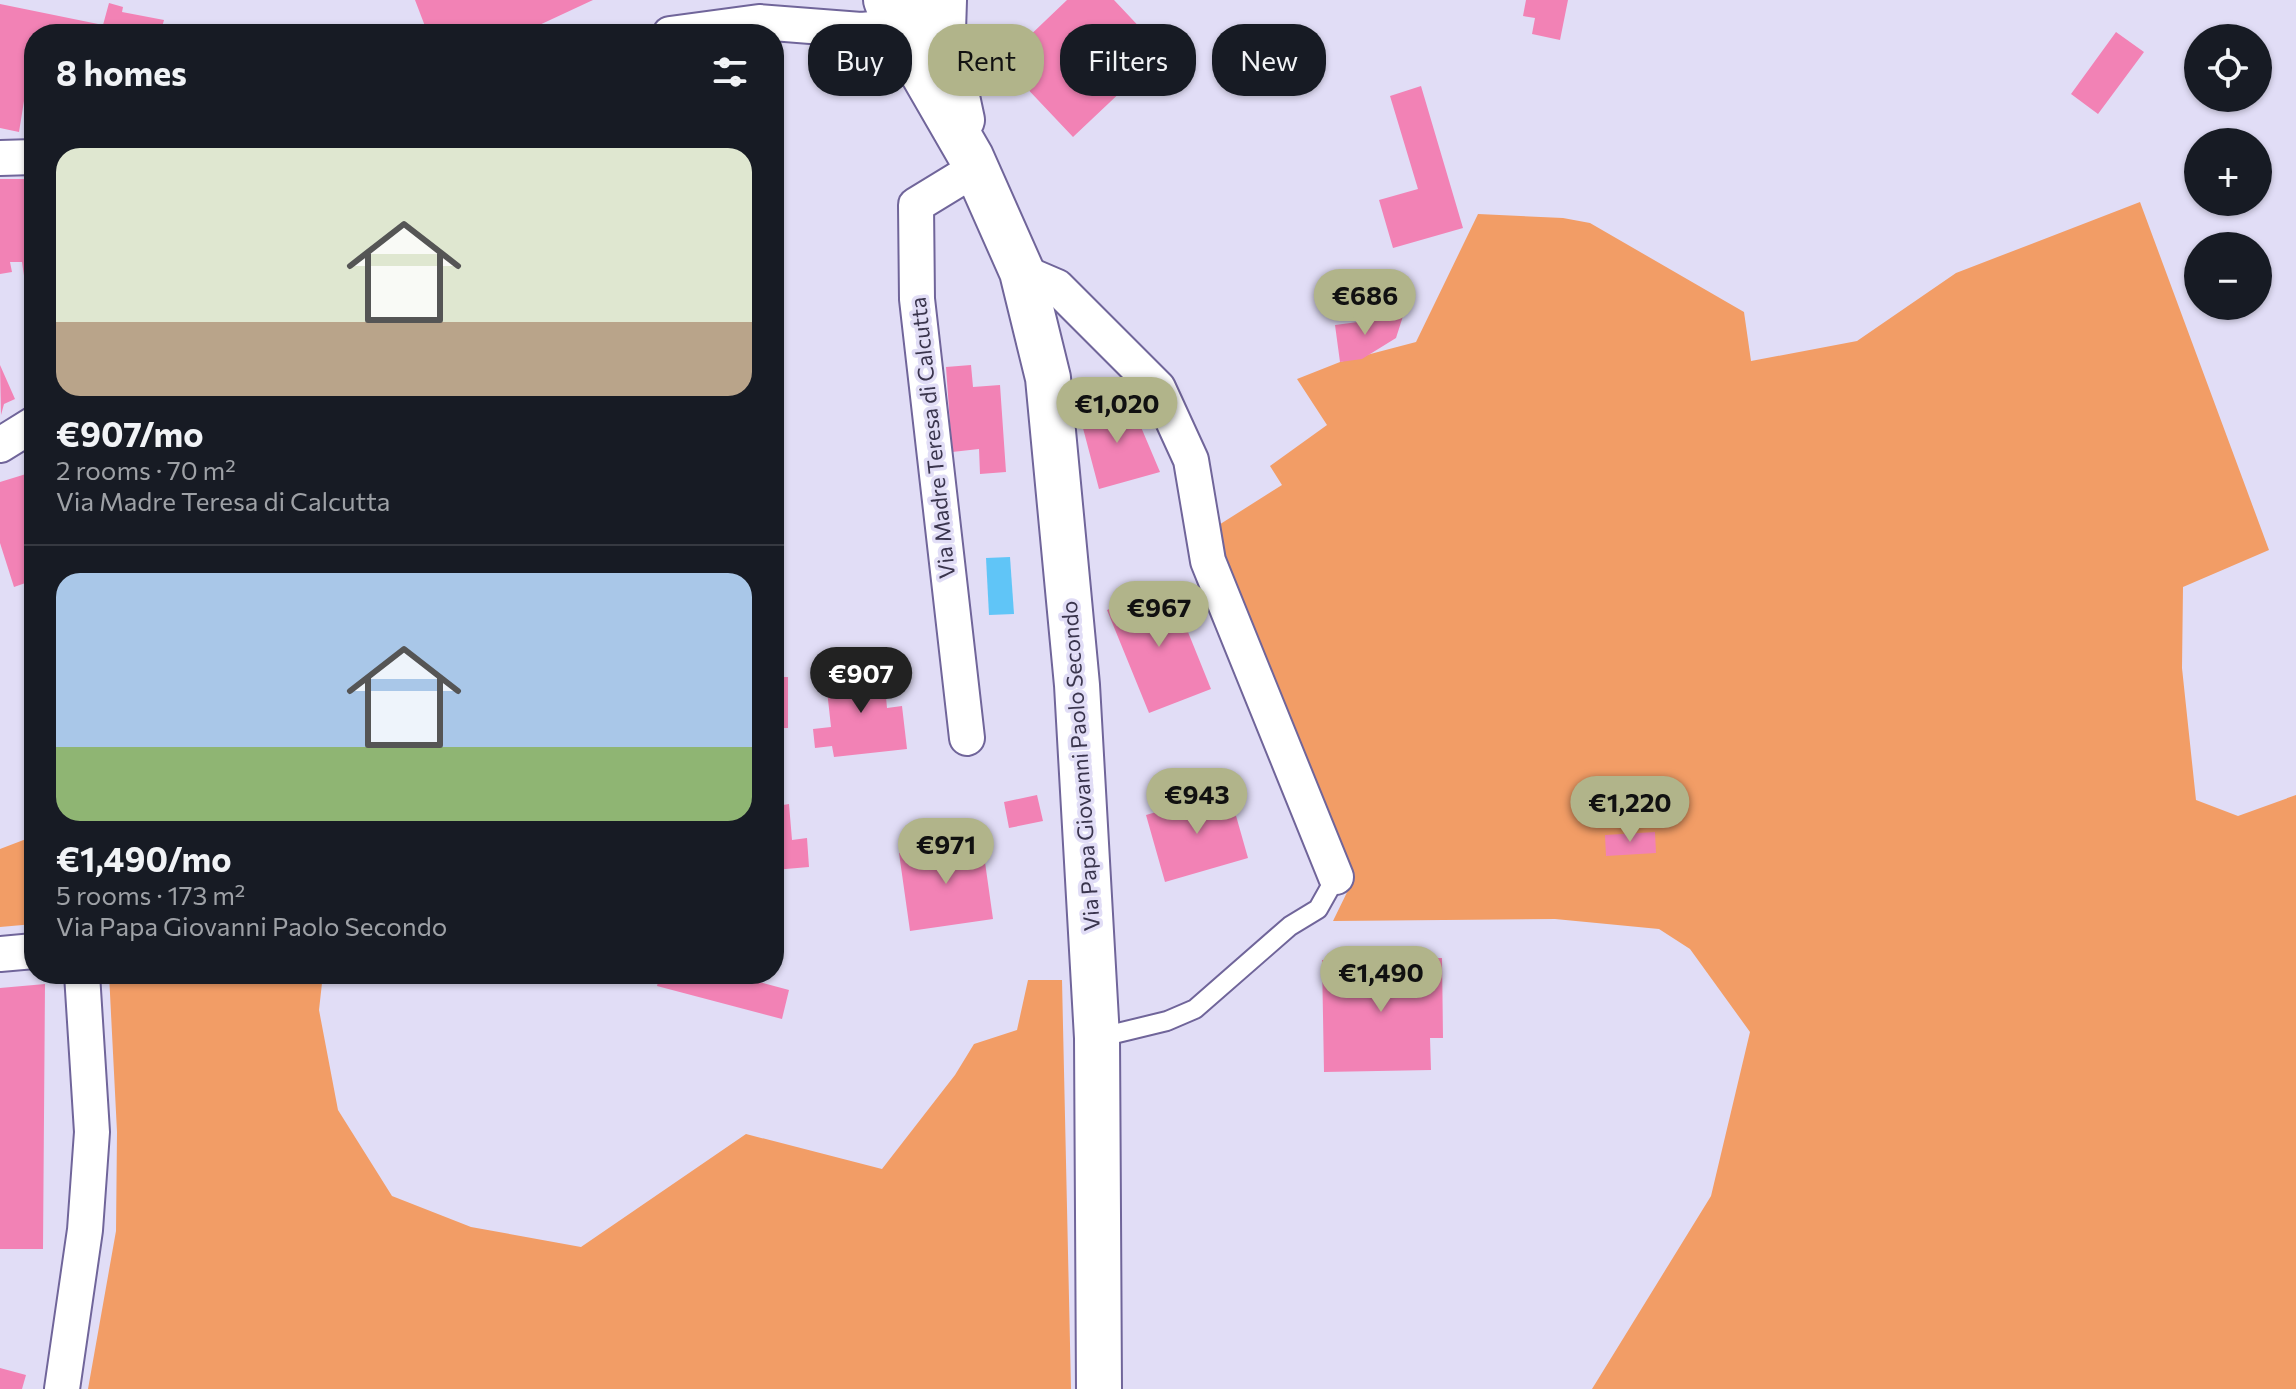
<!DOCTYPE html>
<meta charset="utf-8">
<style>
:root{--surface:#171b24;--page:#20242c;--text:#f1f3f6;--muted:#9ea1a6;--line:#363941;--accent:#b1b48a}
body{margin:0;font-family:Commissioner,sans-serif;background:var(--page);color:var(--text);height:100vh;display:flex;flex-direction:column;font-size:30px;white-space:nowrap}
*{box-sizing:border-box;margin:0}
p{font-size:26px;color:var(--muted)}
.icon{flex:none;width:44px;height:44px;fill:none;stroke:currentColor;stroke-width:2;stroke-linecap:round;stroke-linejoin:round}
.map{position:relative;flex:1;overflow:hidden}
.drawer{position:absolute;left:24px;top:24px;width:760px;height:960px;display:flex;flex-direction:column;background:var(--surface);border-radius:32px;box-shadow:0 2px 6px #0004}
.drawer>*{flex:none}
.guide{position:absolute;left:808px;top:24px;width:760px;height:72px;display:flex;gap:16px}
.buttons{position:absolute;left:2184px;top:24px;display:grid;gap:16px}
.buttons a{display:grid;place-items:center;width:88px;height:88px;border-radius:50%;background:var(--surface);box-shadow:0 2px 6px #0004;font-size:40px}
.price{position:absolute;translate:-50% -68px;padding:0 18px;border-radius:28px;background:var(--accent);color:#111;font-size:26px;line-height:52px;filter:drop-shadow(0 2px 4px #0008)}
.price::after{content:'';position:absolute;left:50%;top:48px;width:24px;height:18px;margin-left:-12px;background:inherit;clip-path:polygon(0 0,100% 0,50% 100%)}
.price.active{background:#222;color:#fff}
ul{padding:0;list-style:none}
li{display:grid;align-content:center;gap:16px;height:424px;padding:0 32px}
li+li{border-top:2px solid var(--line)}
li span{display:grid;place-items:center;height:248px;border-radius:24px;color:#555}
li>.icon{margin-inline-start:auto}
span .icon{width:144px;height:144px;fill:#fffc;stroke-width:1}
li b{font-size:34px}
h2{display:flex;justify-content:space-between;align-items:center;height:96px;padding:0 32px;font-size:34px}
.pill{padding:0 28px;border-radius:32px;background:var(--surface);box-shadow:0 2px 6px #0004;font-size:28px;line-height:72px}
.pill.active{background:var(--accent);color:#111}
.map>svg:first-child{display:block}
</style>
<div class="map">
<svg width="2296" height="1389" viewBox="0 0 2296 1389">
<rect width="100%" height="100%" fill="#e1ddf6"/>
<!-- green -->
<path fill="#f29d66" d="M 2140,202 L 2269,550 L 2183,587 L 2182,668 L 2196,800 L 2238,816 L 2296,795 L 2296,1389 L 1592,1389 L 1711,1196 L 1750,1032 L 1690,949 L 1659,929 L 1555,919 L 1333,921 L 1354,878 L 1214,528 L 1282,485 L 1270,466 L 1327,425 L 1297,379 L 1340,362 L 1416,342 L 1478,214 L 1563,218 L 1590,223 L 1744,312 L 1751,361 L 1857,341 L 1956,273 Z
M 34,836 L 34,924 L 0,927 L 0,849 Z
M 109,974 L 323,974 L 319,1010 L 338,1110 L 392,1196 L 471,1227 L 581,1247 L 746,1134 L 882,1169 L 955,1075 L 974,1044 L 1017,1030 L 1028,980 L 1062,980 L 1071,1389 L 88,1389 L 116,1231 L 117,1132 Z"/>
<!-- water -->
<path fill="#60c5f7" d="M 1010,557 L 1014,614 L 989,615 L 986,558 Z"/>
<!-- building -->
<path fill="#f282b5" d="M 415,0 L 593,0 L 520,34 L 428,34 Z
M 1067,0 L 1114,0 L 1163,52 L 1073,137 L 1002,62 Z
M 1526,0 L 1568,0 L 1560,40 L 1532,34 L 1535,18 L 1523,16 Z
M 109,3 L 123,7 L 122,12 L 164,20 L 160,34 L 34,34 L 33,102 L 24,101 L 19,132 L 0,128 L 0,4 L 103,25 Z
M 2116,32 L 2144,52 L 2098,114 L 2071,94 Z
M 1421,86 L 1463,228 L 1393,248 L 1379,200 L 1418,189 L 1390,96 Z
M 0,179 L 34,179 L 34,301 L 28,303 L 22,262 L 10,262 L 12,272 L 0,274 Z
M 1403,316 L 1396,338 L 1362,359 L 1340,362 L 1335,325 Z
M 0,365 L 15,399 L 4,404 L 1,415 Z
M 971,365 L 973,387 L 1000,385 L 1006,472 L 980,474 L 979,449 L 952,452 L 946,367 Z
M 1130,401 L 1160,472 L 1099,489 L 1079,413 Z
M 26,474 L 34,500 L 34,580 L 14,587 L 0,543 L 0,482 Z
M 1169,585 L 1211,689 L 1149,713 L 1107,610 Z
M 883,665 L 887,708 L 902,706 L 907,749 L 834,757 L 832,746 L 815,748 L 813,729 L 831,727 L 825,672 Z
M 774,677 L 788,677 L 788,728 L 774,728 Z
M 25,751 L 34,751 L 34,788 L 27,788 Z
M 776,789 L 777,806 L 789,804 L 792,840 L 807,838 L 809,867 L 774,870 Z
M 1229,791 L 1248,858 L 1165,882 L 1146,815 Z
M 1037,795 L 1043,821 L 1009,828 L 1004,802 Z
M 1655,832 L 1656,853 L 1606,856 L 1605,835 Z
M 982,841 L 993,919 L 910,931 L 899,853 Z
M 1442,958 L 1443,1038 L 1430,1038 L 1431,1070 L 1324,1072 L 1322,960 Z
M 660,974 L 729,974 L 789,990 L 782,1019 L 657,986 Z
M 45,984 L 43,1249 L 0,1249 L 0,988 Z
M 0,1368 L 26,1375 L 22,1389 L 0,1389 Z"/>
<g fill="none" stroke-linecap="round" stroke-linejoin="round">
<!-- service casing -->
<g stroke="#70659a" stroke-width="22">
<path id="service" d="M 1097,1038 L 1167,1021 L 1195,1009 L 1290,926 L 1318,909 L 1336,877"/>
</g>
<!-- minor casing -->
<g stroke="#70659a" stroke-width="38">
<path id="minor" d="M 670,34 L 759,22 L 861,30 L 896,27 L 939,0
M 0,158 L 34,157
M 1022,272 L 1057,287 L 1158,388 L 1191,460 L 1208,561 L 1336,877
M 0,445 L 34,424
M 967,738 L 917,299 L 916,205 L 975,169
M 0,954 L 34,951
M 62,1389 L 85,1230 L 92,1132 L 82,974"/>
</g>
<!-- secondary casing -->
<g stroke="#70659a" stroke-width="48">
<path id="secondary" d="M 886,0 L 896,27 L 971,157 L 1022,272 L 1048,378 L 1077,685 L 1097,1038 L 1099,1389
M 944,0 L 943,31 L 962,120"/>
</g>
<!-- service -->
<use href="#service" stroke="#fff" stroke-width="18"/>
<!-- minor -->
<use href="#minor" stroke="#fff" stroke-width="34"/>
<!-- secondary -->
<use href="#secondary" stroke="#fff" stroke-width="44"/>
</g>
<g text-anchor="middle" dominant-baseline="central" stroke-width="7" stroke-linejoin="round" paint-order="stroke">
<!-- street labels -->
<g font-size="22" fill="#3a354d" stroke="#e1ddf6">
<text transform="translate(932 438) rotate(-96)">Via Madre Teresa di Calcutta</text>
<text transform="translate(1080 766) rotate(-94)">Via Papa Giovanni Paolo Secondo</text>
</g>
</g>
</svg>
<div class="buttons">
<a><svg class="icon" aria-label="locate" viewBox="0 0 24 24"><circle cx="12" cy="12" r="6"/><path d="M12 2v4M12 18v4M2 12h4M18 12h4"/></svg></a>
<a>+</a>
<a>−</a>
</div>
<b class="price" style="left:1365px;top:337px">€686</b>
<b class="price" style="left:1117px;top:445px">€1,020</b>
<b class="price" style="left:1159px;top:649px">€967</b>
<b class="price active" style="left:861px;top:715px">€907</b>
<b class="price" style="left:1197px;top:836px">€943</b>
<b class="price" style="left:1630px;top:844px">€1,220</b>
<b class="price" style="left:946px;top:886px">€971</b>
<b class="price" style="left:1381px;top:1014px">€1,490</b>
<div class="guide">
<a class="pill">Buy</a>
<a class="pill active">Rent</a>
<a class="pill">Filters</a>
<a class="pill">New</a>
</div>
<section class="drawer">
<h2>8 homes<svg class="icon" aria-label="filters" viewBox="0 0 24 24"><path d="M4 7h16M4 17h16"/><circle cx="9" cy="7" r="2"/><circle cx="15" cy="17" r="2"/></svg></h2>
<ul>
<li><span style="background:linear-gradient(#dfe7d0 70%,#b9a48a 0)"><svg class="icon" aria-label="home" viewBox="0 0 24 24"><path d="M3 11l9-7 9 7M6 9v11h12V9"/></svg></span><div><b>€907/mo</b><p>2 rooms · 70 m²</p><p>Via Madre Teresa di Calcutta</p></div></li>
<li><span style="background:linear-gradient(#a9c7e8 70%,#8fb573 0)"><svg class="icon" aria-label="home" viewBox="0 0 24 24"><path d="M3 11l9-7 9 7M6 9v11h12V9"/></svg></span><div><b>€1,490/mo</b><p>5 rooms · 173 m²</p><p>Via Papa Giovanni Paolo Secondo</p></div></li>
</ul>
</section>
</div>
